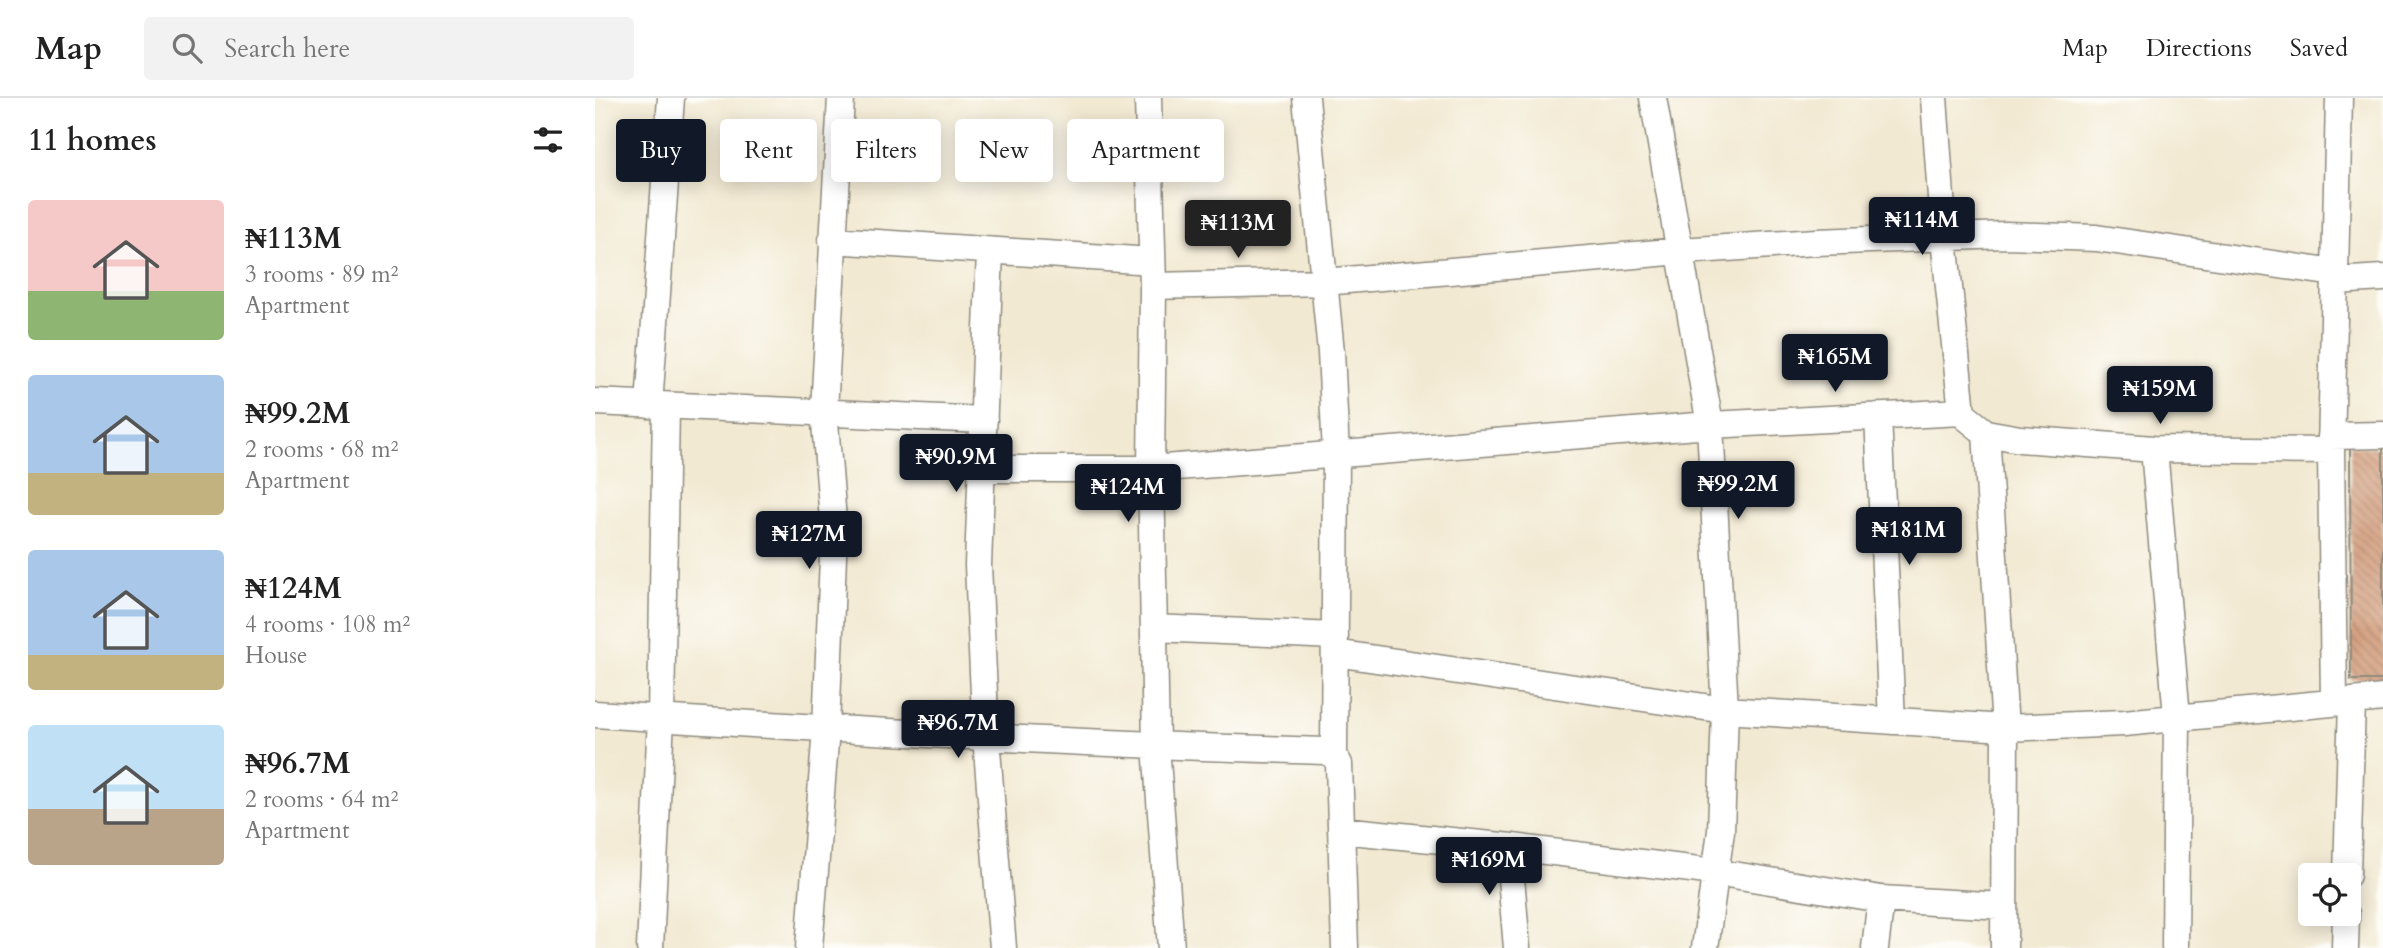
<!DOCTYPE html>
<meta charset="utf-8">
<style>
:root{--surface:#fff;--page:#f2f2f2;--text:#222;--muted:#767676;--line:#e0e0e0;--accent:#111827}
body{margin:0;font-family:Cardo,serif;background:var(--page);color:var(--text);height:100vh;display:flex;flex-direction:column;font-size:26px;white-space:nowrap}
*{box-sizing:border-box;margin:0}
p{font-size:23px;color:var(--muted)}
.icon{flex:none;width:38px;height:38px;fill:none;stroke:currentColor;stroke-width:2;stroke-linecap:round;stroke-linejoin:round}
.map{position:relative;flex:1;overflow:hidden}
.panel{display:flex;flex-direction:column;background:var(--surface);width:595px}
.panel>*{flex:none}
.top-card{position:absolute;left:21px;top:21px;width:665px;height:63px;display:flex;gap:14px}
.controls{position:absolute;left:1703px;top:765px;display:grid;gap:14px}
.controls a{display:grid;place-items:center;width:63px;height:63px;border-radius:7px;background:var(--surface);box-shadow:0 4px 18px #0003;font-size:35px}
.price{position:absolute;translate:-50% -60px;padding:0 16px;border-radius:7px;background:var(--accent);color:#fff;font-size:23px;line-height:46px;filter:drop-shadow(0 2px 4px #0008)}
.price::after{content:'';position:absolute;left:50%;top:42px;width:21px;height:16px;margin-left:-10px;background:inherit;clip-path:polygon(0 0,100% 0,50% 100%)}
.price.active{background:#222;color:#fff}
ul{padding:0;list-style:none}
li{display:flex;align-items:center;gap:21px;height:175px;padding:0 28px}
li span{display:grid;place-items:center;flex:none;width:196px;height:140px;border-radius:7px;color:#555}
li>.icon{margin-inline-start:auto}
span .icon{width:84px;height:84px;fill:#fffc;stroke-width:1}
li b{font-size:30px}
h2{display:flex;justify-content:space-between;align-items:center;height:84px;padding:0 28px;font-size:30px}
.tag{padding:0 24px;border-radius:7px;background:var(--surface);box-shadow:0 4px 18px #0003;font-size:24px;line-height:63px}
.tag.active{background:var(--accent);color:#fff}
header{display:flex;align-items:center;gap:42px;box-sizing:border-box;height:98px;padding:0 35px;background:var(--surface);border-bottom:2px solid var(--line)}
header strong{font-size:33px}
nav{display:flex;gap:38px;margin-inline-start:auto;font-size:24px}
.search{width:490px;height:63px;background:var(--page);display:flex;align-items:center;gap:18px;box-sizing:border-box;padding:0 24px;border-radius:7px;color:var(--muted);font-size:26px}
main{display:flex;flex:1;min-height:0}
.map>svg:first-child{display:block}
</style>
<header>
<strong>Map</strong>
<div class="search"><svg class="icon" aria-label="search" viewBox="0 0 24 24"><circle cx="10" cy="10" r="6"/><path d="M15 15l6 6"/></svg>Search here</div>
<nav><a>Map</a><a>Directions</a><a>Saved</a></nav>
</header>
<main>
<section class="panel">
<h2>11 homes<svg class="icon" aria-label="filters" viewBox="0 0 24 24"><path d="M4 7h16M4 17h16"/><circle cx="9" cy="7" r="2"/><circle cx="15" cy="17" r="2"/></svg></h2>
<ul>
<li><span style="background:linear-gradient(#f6c9c9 65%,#8fb573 0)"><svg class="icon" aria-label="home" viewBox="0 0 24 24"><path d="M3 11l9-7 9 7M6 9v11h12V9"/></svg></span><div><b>₦113M</b><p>3 rooms · 89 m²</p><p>Apartment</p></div></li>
<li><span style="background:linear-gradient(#a9c7e8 70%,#c2b280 0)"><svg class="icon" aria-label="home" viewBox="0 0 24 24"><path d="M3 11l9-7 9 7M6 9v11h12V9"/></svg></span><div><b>₦99.2M</b><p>2 rooms · 68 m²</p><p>Apartment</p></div></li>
<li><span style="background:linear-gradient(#a9c7e8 75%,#c2b280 0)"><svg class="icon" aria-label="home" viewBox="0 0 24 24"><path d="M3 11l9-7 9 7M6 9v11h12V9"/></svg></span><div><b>₦124M</b><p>4 rooms · 108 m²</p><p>House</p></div></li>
<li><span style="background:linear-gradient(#bfe0f5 60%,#b9a48a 0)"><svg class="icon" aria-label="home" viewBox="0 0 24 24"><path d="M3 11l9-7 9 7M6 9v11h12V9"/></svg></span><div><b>₦96.7M</b><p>2 rooms · 64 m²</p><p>Apartment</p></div></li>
</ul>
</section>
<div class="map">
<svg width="1788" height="850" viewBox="0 0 1788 850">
<defs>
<pattern id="building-back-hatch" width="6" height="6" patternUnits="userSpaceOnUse" patternTransform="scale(1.75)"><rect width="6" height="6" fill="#d19977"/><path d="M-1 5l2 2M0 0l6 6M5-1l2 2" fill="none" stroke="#aa7d62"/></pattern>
</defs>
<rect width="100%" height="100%" fill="#fdfcf7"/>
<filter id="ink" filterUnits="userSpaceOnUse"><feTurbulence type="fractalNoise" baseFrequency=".0143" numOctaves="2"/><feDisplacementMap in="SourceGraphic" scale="14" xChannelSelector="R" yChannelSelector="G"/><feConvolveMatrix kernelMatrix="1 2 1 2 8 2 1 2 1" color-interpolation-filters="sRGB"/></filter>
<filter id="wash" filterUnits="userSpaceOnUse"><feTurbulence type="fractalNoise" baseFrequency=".00686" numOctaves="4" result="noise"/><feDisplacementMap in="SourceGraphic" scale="28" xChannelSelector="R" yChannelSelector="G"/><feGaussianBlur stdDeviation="1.57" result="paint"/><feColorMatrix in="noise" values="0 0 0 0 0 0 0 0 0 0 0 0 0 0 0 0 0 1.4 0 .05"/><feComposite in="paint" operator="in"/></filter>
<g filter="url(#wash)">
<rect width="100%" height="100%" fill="#f2e9d2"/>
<g id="blocks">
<!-- building -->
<path fill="url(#building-back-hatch)" d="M 1755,348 L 1788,349 L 1788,582 L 1756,582 Z"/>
</g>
</g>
<g filter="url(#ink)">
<use href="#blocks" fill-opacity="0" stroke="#8e8a7e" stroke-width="2"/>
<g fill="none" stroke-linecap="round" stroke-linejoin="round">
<!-- street casing -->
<g stroke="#8e8a7e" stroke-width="29">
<path id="street" d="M 553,0 L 558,188 L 556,371 L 561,648 L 576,850
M 711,0 L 736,254 L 741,356 L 739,657 L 744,666 L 750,850
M 1058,0 L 1115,327 L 1130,612 L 1126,733 L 1110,850
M 1339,0 L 1349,141 L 1367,314 L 1371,319 L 1391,335 L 1425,341 L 1559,351 L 1736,353
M 237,142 L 557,163
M 395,153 L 383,467 L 391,639 L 408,850
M 1740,183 L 1788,180
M 558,188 L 729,184 L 1086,153 L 1221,144 L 1411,137 L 1501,140 L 1740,175
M 0,304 L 389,322
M 54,307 L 76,0
M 1283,318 L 1297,623
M 1391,335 L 1410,630 L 1409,850
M 1736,338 L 1788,337
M 1559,351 L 1582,619 L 1580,850
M 385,371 L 556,371 L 1115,327 L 1367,314
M 559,530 L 740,538
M 740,555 L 1130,612 L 1410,630 L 1529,625 L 1788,600
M 1739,604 L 1736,353 L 1744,0
M 0,616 C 243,632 487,646 730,653 L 739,657
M 746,732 L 917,749 L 1120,774 L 1286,801 L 1409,808
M 917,749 L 915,768 L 922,850
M 1752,777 L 1757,603
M 55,850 L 66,620 L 71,308
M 214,850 L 231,631 L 239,434 L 229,313 L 246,0
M 1280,850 L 1286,801
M 1750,850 L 1751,816"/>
</g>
<!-- street -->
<use href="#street" stroke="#fff" stroke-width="26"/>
</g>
</g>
</svg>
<div class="controls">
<a><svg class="icon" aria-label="locate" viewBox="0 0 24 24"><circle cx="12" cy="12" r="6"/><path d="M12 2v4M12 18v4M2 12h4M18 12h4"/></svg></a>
</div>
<b class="price" style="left:1327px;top:159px">₦114M</b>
<b class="price active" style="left:643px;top:162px">₦113M</b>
<b class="price" style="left:1240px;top:296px">₦165M</b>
<b class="price" style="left:1565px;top:328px">₦159M</b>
<b class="price" style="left:361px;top:396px">₦90.9M</b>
<b class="price" style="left:1143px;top:423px">₦99.2M</b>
<b class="price" style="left:533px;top:426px">₦124M</b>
<b class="price" style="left:1314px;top:469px">₦181M</b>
<b class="price" style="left:214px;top:473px">₦127M</b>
<b class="price" style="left:363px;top:662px">₦96.7M</b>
<b class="price" style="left:894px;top:799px">₦169M</b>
<div class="top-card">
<a class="tag active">Buy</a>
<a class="tag">Rent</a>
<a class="tag">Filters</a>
<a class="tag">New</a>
<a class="tag">Apartment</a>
</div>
</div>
</main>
